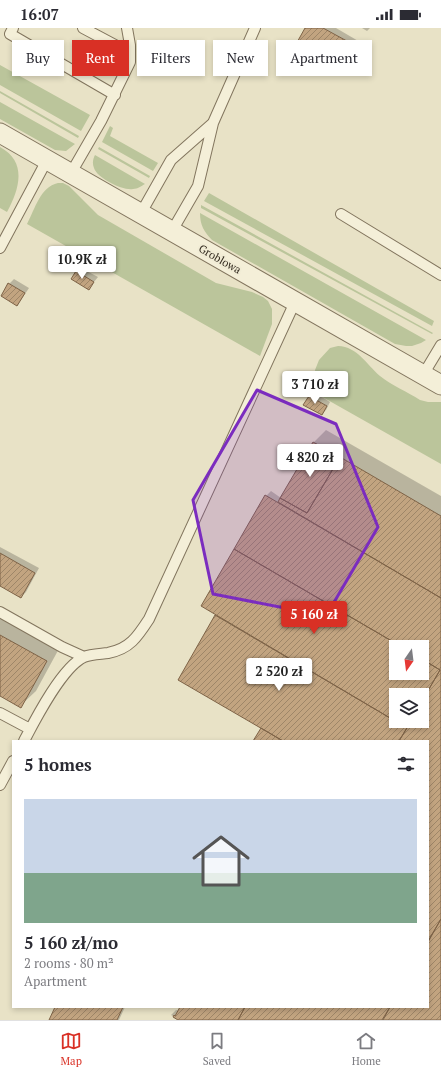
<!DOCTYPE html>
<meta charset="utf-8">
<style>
:root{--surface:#fff;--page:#f7f7f7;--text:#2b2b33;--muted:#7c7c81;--line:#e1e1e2;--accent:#d93025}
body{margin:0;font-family:"PT Serif",serif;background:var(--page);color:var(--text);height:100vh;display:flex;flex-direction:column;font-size:15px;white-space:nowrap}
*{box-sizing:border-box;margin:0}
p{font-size:13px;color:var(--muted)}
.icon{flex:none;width:22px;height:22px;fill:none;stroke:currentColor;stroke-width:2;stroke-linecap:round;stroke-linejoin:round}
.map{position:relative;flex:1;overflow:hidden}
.drawer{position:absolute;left:12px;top:712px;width:417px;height:268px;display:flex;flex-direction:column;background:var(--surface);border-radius:0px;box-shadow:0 2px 6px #0003}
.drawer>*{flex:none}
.hud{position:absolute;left:12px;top:12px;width:417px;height:36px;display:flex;gap:8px}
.needle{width:26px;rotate:194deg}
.fabs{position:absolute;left:389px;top:612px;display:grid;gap:8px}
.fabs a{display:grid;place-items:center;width:40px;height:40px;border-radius:0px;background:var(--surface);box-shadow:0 2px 6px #0003;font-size:20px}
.price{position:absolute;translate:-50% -34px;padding:0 9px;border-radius:4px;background:#fff;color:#222;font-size:13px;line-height:26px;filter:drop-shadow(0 1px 2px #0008)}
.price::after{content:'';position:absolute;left:50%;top:24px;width:12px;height:9px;margin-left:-6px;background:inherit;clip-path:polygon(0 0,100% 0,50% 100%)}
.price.active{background:var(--accent);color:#fff}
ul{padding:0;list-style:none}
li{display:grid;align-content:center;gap:8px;height:212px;padding:0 12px}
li+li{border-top:1px solid var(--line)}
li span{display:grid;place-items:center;height:124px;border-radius:0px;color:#555}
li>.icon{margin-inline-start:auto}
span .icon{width:72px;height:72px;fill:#fffc;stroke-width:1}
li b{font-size:17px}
h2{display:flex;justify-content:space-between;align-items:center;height:48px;padding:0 12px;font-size:17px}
.pill{padding:0 14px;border-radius:0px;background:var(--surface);box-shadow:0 2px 6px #0003;font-size:14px;line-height:36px}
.pill.active{background:var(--accent);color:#fff}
.status{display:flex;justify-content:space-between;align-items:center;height:28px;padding:0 20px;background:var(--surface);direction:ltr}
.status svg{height:11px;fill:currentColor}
.dock{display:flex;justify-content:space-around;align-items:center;height:56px;border-top:1px solid var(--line);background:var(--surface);font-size:11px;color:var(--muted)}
.dock a{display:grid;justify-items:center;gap:2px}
.dock .active{color:var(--accent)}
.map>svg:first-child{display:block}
</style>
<div class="status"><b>16:07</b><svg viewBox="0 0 49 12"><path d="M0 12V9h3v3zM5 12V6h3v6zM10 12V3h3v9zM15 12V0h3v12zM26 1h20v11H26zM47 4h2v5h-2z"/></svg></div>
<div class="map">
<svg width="441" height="992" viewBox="0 0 441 992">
<defs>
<pattern id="building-hatch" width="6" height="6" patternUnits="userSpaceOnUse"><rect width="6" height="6" fill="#c2a480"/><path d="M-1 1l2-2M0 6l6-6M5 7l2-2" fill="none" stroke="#9e8668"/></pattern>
</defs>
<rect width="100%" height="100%" fill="#e8e2c6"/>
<!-- grass -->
<path fill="#bbc59b" d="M 0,37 L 90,87 L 81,103 L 0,57 Z
M 0,63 L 79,108 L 78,110 L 0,65 Z
M 0,74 L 75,116 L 66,123 L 55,122 L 0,91 Z
M 110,98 L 113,100 L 110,108 L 158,135 L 153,143 L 102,114 Z
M 0,119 C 28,134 19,162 7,184 L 0,180 Z
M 99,119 L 150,148 L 149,150 L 98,121 Z
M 95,127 L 145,156 C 141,158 138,161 133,161 C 123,163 97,150 94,140 C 92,135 93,131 95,127 Z
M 58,155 L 63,155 L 69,158 L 98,187 L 216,255 L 252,264 L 263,269 L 268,273 L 272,281 L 272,296 L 260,328 L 27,196 C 35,181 40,159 58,155 Z
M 209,165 L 434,293 L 432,298 L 204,173 Z
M 201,177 L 433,305 L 432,306 L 201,180 Z
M 200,185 L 426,312 L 421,315 L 412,318 L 406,318 L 395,316 L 212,212 C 204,204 200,197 200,185 Z
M 338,318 C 358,319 366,336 380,348 C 391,357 408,364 420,372 L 428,374 L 441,374 L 441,436 L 310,362 L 316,350 L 315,342 L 319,332 L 330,320 Z"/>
<!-- shadow -->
<path fill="#0003" fill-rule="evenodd" d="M 306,0 L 336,0 L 360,14 L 350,31 L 345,36 L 321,23 L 315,33 L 311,37 Z
M 362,0 L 370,0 L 367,3 Z
M 81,240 L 98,249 L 89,260 L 76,244 Z
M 14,251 L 29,260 L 21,272 L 17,277 L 2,268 L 9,256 Z
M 314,364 L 330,374 L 326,382 L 322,386 L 309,369 Z
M 326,402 L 441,468 L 441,992 L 180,992 L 171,987 L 176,982 L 179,983 L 182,979 L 428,979 L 428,713 L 254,713 L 262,700 L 216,588 L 266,468 L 271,463 L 281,470 L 314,414 ZM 396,619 L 422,619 L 422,645 L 396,645 ZM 396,667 L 422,667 L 422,693 L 396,693 Z
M 0,519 L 39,540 L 26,564 L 21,569 L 0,557 Z
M 0,583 L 61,617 L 36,663 L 20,678 L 0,667 Z
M 56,979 L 125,979 L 119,992 L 50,992 Z"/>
<!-- building -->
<path fill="url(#building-hatch)" stroke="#7e6347" d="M 305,0 L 323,0 L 356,18 L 345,37 L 320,23 L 311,39 L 290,27 Z
M 76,243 L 94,254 L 89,262 L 71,251 Z
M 8,255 L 25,265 L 17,278 L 1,268 Z
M 309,368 L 327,378 L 322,387 L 303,377 Z
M 313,414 L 340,429 L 307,485 L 280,470 Z
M 340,429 L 441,488 L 441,570 L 278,474 L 280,470 L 307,485 Z
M 265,467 L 441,570 L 441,891 L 428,913 L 428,713 L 399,713 L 411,693 L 422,693 L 422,673 L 440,642 L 422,631 L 422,619 L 402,619 L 234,521 Z
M 234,521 L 402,619 L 396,619 L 396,645 L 422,645 L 422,631 L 440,642 L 422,673 L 422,667 L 396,667 L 396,693 L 411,693 L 407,700 L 201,578 Z
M 0,525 L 35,545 L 21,570 L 0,558 Z
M 215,587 L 407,700 L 399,713 L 283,713 L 178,652 Z
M 0,607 L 47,633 L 21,680 L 0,668 Z
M 261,700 L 283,713 L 253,713 Z
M 441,891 L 441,992 L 383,992 L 390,979 L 428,979 L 428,914 Z
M 55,979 L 123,979 L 117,992 L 49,992 Z
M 180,979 L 245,979 L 238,992 L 178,992 L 173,989 L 174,987 L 175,988 Z
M 245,979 L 390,979 L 382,992 L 238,992 Z"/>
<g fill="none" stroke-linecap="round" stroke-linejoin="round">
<!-- lane casing -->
<g stroke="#82755e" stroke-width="12">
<path id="lane" d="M 13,0 L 10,6 L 115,67
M 83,0 L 130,25
M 71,145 L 101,93 L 130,34 L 130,17 L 127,0
M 141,185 L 171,132 L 213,95
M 341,186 L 441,247
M 172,203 L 198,158 L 213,95 L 255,0
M 0,220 L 47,132
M 423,347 L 441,317
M 0,584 L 62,619 L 84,629
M 0,685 L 30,701
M 24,713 C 35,692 62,639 84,629 C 91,626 101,626 108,625 C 130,621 138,608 149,591 L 295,274
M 0,757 L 13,733"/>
</g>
<!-- street casing -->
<g stroke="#82755e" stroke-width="21">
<path id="street" d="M 0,105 L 441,357"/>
</g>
<!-- lane -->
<use href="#lane" stroke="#f4efd8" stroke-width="10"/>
<!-- street -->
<use href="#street" stroke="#f4efd8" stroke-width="19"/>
</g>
<!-- marked area -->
<path fill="#7b2cbf" fill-opacity="0.2" stroke="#7b2cbf" stroke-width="3" stroke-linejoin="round" d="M 257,362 L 336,396 L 378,499 L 326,588 L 213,566 L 193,472 Z"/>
<g text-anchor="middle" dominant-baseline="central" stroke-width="4" stroke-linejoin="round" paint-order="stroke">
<!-- street labels -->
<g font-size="11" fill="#342c20" stroke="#f1ecd5">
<text transform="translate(220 231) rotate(30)">Groblowa</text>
</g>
</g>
</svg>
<div class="fabs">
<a><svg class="needle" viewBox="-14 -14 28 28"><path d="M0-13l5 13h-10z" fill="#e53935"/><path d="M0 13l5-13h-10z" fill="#7c7c81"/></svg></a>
<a><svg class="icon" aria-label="layers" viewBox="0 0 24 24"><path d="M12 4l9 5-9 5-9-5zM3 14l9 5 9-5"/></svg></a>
</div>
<b class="price" style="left:82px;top:252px">10.9K zł</b>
<b class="price" style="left:315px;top:377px">3 710 zł</b>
<b class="price" style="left:310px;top:450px">4 820 zł</b>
<b class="price active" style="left:314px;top:607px">5 160 zł</b>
<b class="price" style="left:279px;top:664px">2 520 zł</b>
<div class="hud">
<a class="pill">Buy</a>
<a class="pill active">Rent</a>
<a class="pill">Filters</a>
<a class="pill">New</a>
<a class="pill">Apartment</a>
</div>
<section class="drawer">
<h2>5 homes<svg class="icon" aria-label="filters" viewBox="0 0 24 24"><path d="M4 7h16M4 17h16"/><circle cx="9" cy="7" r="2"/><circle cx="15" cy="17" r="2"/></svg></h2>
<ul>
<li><span style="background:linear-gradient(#c9d6e8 60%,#7fa58c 0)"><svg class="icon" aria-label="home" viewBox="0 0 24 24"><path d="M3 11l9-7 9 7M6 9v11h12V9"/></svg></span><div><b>5 160 zł/mo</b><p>2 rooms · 80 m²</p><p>Apartment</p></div></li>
</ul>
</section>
</div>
<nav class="dock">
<a class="active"><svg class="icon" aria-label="map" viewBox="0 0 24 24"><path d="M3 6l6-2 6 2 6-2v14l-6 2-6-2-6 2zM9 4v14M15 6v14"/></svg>Map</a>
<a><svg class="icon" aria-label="saved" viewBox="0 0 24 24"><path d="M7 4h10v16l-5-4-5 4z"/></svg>Saved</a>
<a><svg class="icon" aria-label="home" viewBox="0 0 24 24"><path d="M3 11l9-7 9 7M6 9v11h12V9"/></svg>Home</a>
</nav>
